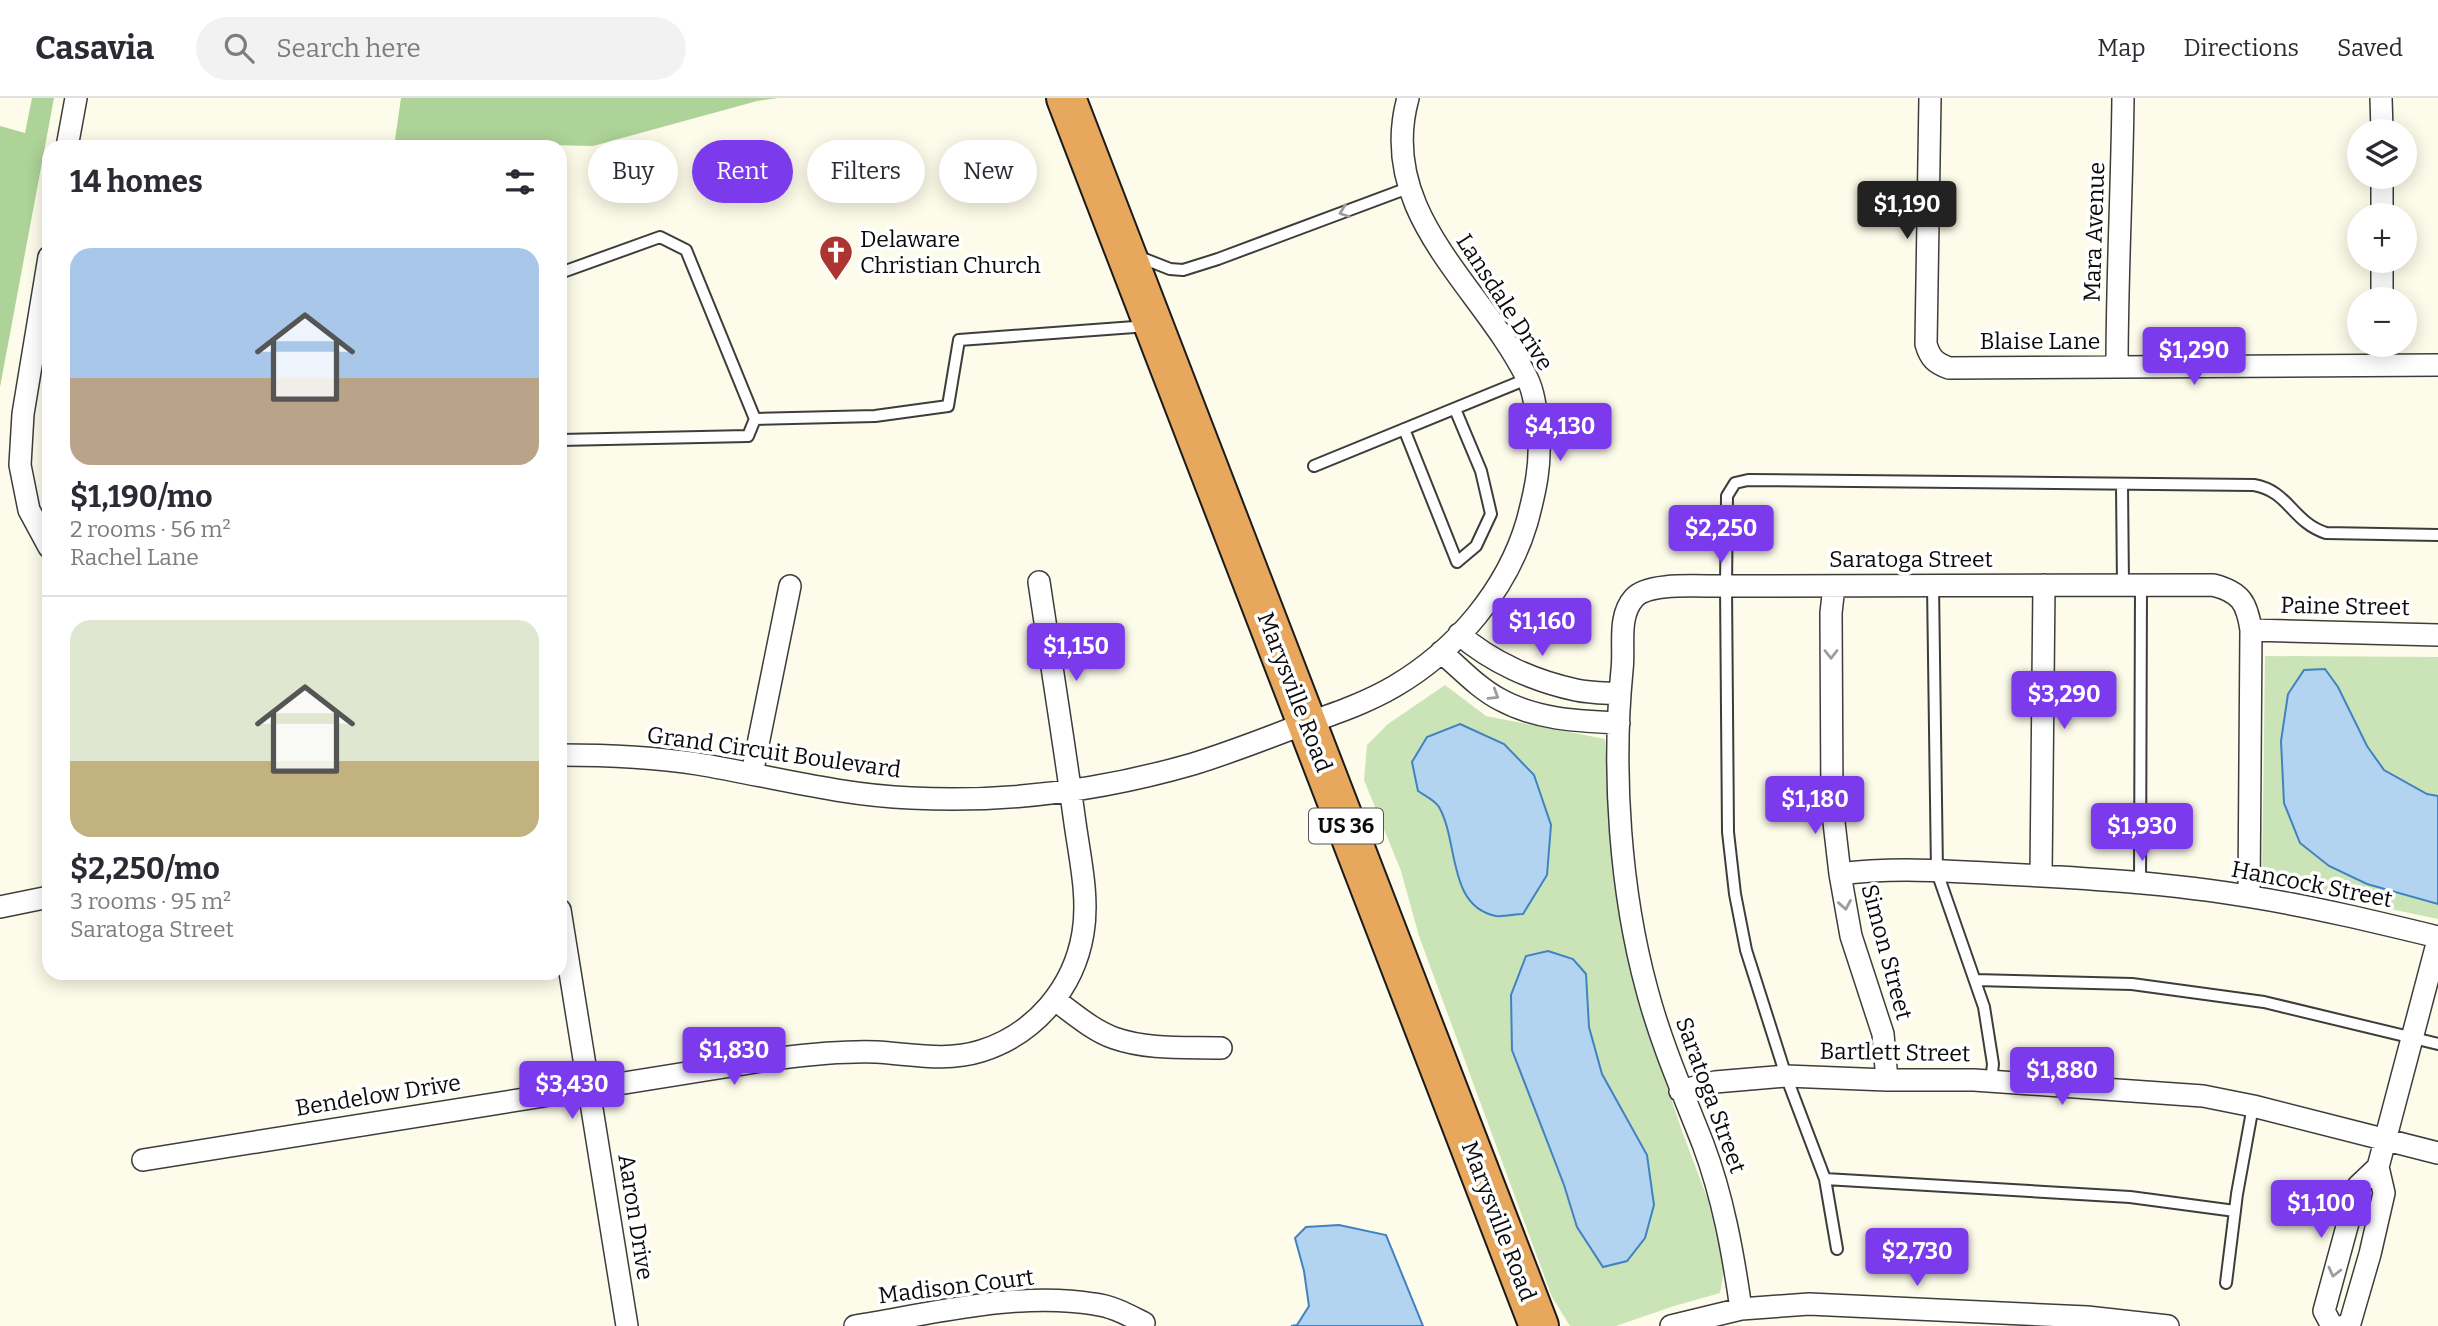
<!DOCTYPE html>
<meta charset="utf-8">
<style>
:root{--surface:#fff;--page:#f2f2f3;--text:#2b2b33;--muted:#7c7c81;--line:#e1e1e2;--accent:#7c3aed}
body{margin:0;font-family:Bitter,serif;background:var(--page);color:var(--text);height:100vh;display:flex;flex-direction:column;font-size:26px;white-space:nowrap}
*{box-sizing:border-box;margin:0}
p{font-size:23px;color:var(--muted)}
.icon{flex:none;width:38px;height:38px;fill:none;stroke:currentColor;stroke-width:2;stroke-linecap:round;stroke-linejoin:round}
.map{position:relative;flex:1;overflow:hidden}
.drawer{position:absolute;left:42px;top:42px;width:525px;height:840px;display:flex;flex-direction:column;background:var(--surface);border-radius:21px;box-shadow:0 4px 18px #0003}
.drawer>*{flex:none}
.guide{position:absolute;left:588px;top:42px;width:665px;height:63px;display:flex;gap:14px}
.fabs{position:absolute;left:2347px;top:21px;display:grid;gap:14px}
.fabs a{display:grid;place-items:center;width:70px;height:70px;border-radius:50%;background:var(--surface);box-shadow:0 4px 18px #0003;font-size:35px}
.price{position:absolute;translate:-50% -60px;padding:0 16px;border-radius:7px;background:var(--accent);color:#fff;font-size:23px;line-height:46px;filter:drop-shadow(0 2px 4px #0008)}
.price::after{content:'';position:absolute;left:50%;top:42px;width:21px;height:16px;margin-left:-10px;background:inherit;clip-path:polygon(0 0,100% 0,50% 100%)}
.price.current{background:#222;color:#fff}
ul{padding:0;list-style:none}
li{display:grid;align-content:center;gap:14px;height:371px;padding:0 28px}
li+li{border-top:2px solid var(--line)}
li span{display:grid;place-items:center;height:217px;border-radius:21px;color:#555}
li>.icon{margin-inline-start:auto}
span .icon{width:126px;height:126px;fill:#fffc;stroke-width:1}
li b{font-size:30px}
h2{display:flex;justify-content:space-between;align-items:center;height:84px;padding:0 28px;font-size:30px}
.chip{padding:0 24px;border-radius:32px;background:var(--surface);box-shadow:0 4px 18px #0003;font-size:24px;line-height:63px}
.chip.current{background:var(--accent);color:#fff}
header{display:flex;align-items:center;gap:42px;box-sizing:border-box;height:98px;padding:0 35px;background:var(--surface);border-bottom:2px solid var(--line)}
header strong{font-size:33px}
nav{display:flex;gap:38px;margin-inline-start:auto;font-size:24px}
.search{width:490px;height:63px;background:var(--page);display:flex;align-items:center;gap:18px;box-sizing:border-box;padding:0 24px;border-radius:38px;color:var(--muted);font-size:26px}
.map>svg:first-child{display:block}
</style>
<header>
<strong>Casavia</strong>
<div class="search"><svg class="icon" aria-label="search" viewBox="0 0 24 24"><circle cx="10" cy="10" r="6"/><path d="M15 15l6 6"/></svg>Search here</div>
<nav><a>Map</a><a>Directions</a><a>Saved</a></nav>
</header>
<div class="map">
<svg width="2438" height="1228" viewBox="0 0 2438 1228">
<rect width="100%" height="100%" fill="#fdfbe9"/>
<!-- green -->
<path fill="#cae4b7" d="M 2265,558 L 2438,559 L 2438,821 L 2262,784 Z
M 1445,587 L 1486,618 L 1605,641 L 1613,769 L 1636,896 L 1682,1033 L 1708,1102 L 1724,1173 L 1720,1195 L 1674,1208 L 1616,1228 L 1570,1228 L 1552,1199 L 1419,838 L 1401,773 L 1364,682 L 1367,647 L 1388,626 Z"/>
<!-- forest -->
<path fill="#add398" d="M 32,0 L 54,0 L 0,289 L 0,28 L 25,35 Z
M 401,0 L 778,0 L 757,3 L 593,48 L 506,46 L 501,49 L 394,49 Z"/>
<!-- water -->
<path fill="#b3d4f0" stroke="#4182c0" stroke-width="2" d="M 2325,571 L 2338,589 L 2367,648 L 2384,672 L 2427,696 L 2438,698 L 2438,806 L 2367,786 L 2329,768 L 2300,745 L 2284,705 L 2281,643 L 2288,596 L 2304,572 Z
M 1460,626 L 1504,646 L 1534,677 L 1551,727 L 1547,777 L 1523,816 C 1515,816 1504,819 1496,818 C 1447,808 1459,744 1439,709 C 1435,702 1425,698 1418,693 L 1412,664 L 1427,639 Z
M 1548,853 L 1573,861 L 1586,876 L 1589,929 L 1602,976 L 1647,1057 L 1654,1107 L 1645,1140 L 1627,1163 L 1603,1169 L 1577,1129 L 1564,1087 L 1512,952 L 1511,897 L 1526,858 Z
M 1339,1127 L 1386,1137 L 1423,1228 L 1291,1228 L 1297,1227 L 1309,1208 L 1304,1173 L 1295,1140 L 1306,1129 Z"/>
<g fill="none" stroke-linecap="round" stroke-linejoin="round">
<!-- lane casing -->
<g stroke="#3d3d3d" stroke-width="14">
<path id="lane" d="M 1137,158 L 1170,171 L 1183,172 L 1218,161 L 1408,90
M 560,175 L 660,139 L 686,152 L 755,321 L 748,338 L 560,342
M 755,321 L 875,318 L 948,308 L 959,242 L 1148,228
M 1404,331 L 1457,464 L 1476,448 L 1491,416 L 1481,373 L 1455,311
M 1314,368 L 1527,281
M 2122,387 L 2123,487
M 1933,487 L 1937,774 L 1984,909 L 1993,966 L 1991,983
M 2140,786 L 2141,487
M 1975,882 L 2132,886 L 2264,904 L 2438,946
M 1825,1081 L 2130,1099 L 2235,1113
M 1837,1151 L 1825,1081 L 1786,978 L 1746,852 L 1735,796 L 1728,734 L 1726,488 L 1727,398 L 1735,385 L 1748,382 L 2254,387 C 2289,393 2292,424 2326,435 L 2438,437
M 2226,1185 L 2237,1096 L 2253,1008"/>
</g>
<!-- street casing -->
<g stroke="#3d3d3d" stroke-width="24">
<path id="street" d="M 1930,0 L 1926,246 C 1930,260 1935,265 1949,270 L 2438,267
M 2381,0 L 2382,33
M 67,49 L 76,0
M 2382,79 L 2382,117
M 49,159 L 23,316 L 20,367 L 29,412 L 49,449
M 2382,163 L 2382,201
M 2117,269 C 2117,179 2122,90 2123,0
M 1834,488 L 1831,515 L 1832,707 L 1840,776 L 1851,838 L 1883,936 L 1887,982
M 2251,532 L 2438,537
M 1459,536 C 1491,564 1534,583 1576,592 C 1590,595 1606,595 1620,596
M 1441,554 C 1460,570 1479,591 1501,602 C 1538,622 1579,623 1619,625
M 560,657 C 606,657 653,659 698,666 C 769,678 839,697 911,700 C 1006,705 1103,692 1193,666 C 1225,656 1257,644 1288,632 C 1324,619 1361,608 1395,588 C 1456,552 1507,492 1527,424 C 1535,394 1542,364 1538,333 C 1536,315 1535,296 1527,280 C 1481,187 1376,116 1408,0
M 752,676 L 790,488
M 1840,776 C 1892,769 1951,773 2004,776 C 2086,780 2171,785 2252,799 C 2314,809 2376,824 2438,839
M 2041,778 L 2044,487
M 0,809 L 49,799
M 560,812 L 627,1228
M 1055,902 C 1073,915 1092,932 1114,940 C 1148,952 1186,949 1221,950
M 1680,993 L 1715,984 L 1786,978 L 1887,982 L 1974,982 L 2203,998 L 2253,1008 L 2438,1055
M 143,1062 L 781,960 C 813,956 845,953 876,954 C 912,956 946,964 981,953 C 1035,936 1074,890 1083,835 C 1089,799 1080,761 1075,725 C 1064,645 1051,564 1039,484
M 1741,1211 C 1733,1155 1723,1099 1703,1046 C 1683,995 1661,945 1647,892 C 1620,793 1612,674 1622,572 C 1625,549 1617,519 1634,500 C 1649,483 1704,489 1726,488 L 2213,487 C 2241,494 2247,505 2251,532 L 2249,798
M 855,1228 C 930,1216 1018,1193 1094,1206 C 1112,1208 1128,1217 1144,1225
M 1671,1228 L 1741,1211 L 1809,1206 L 2087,1219 L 2168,1228
M 2332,1228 L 2324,1213 L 2358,1088 L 2378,1069
M 2344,1228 L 2350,1225 L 2370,1156 L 2384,1095 L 2378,1069 L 2438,842"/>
</g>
<!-- highway casing -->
<g stroke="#1b1b1b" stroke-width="42">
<path id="highway" d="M 1066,0 L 1539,1228"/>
</g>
<!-- lane -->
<use href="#lane" stroke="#fff" stroke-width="10"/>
<!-- street -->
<use href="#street" stroke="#fff" stroke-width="21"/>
<!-- highway -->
<use href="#highway" stroke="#e7a85e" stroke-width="38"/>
</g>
<!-- one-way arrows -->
<defs><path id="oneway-chevron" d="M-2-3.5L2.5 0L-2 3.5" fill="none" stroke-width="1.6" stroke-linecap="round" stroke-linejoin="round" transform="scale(1.75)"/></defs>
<g stroke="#9d9d9d">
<use href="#oneway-chevron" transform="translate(1344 114) rotate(160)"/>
<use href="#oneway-chevron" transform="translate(1831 556) rotate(90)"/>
<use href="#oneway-chevron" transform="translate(1494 597) rotate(32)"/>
<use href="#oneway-chevron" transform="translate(1845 807) rotate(80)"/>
<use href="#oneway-chevron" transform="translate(2334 1174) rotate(104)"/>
</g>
<!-- icons -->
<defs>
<g id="church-pin" transform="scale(1.75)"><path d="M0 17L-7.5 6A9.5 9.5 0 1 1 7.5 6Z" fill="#ad3530" stroke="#fff"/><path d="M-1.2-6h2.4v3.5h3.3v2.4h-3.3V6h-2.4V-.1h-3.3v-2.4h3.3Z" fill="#fff"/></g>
</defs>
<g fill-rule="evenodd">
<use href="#church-pin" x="836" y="154"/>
</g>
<g text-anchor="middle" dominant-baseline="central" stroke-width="7" stroke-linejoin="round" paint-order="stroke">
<!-- shield labels -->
<rect fill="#fff" stroke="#545454" stroke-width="2" x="1309" y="710.5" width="74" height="35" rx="5"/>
<g font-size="21" font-weight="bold" fill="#0a0a0a">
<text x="1346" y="728">US 36</text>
</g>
<!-- street labels -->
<g font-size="23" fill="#0a0a0a" stroke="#fff">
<text transform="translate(2094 134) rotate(-88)">Mara Avenue</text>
<text transform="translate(1505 204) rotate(57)">Lansdale Drive</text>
<text x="2040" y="243">Blaise Lane</text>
<text x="1911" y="461">Saratoga Street</text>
<text transform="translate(2345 508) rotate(1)">Paine Street</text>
<text transform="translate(1295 594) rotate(69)">Marysville Road</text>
<text transform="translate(774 654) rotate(8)">Grand Circuit Boulevard</text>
<text transform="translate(2312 786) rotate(11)">Hancock Street</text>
<text transform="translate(1887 854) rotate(75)">Simon Street</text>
<text transform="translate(1895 954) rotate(1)">Bartlett Street</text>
<text transform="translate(378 997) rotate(-9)">Bendelow Drive</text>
<text transform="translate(1711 997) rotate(70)">Saratoga Street</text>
<text transform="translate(636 1119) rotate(81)">Aaron Drive</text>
<text transform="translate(1499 1123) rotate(69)">Marysville Road</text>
<text transform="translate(956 1188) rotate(-7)">Madison Court</text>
</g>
<!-- poi labels -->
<g font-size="23" fill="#0a0a0a" stroke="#fff" text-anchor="start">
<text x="860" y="141">Delaware<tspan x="860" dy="26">Christian Church</tspan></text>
</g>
</g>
</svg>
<div class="fabs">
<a><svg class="icon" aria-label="layers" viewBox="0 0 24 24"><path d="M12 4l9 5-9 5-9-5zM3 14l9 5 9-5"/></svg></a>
<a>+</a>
<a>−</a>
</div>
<b class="price current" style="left:1907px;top:143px">$1,190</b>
<b class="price" style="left:2194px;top:289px">$1,290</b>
<b class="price" style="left:1560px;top:365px">$4,130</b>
<b class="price" style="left:1721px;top:467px">$2,250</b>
<b class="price" style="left:1542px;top:560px">$1,160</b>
<b class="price" style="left:1076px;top:585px">$1,150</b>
<b class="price" style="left:2064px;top:633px">$3,290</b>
<b class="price" style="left:1815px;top:738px">$1,180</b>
<b class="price" style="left:2142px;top:765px">$1,930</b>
<b class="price" style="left:734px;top:989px">$1,830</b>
<b class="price" style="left:2062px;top:1009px">$1,880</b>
<b class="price" style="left:572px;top:1023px">$3,430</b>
<b class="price" style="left:2321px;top:1142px">$1,100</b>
<b class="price" style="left:1917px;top:1190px">$2,730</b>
<div class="guide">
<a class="chip">Buy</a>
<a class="chip current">Rent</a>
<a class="chip">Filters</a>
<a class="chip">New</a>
</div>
<section class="drawer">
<h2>14 homes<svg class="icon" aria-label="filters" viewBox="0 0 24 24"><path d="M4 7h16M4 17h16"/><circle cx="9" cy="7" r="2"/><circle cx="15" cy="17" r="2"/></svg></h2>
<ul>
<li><span style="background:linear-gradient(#a9c7e8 60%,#b9a48a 0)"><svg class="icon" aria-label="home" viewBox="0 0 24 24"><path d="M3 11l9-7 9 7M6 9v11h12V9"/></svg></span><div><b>$1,190/mo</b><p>2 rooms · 56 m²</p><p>Rachel Lane</p></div></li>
<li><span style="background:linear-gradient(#dfe7d0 65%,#c2b280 0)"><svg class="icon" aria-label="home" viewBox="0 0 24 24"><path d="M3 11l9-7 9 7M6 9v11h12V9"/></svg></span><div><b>$2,250/mo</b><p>3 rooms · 95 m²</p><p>Saratoga Street</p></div></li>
</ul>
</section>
</div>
